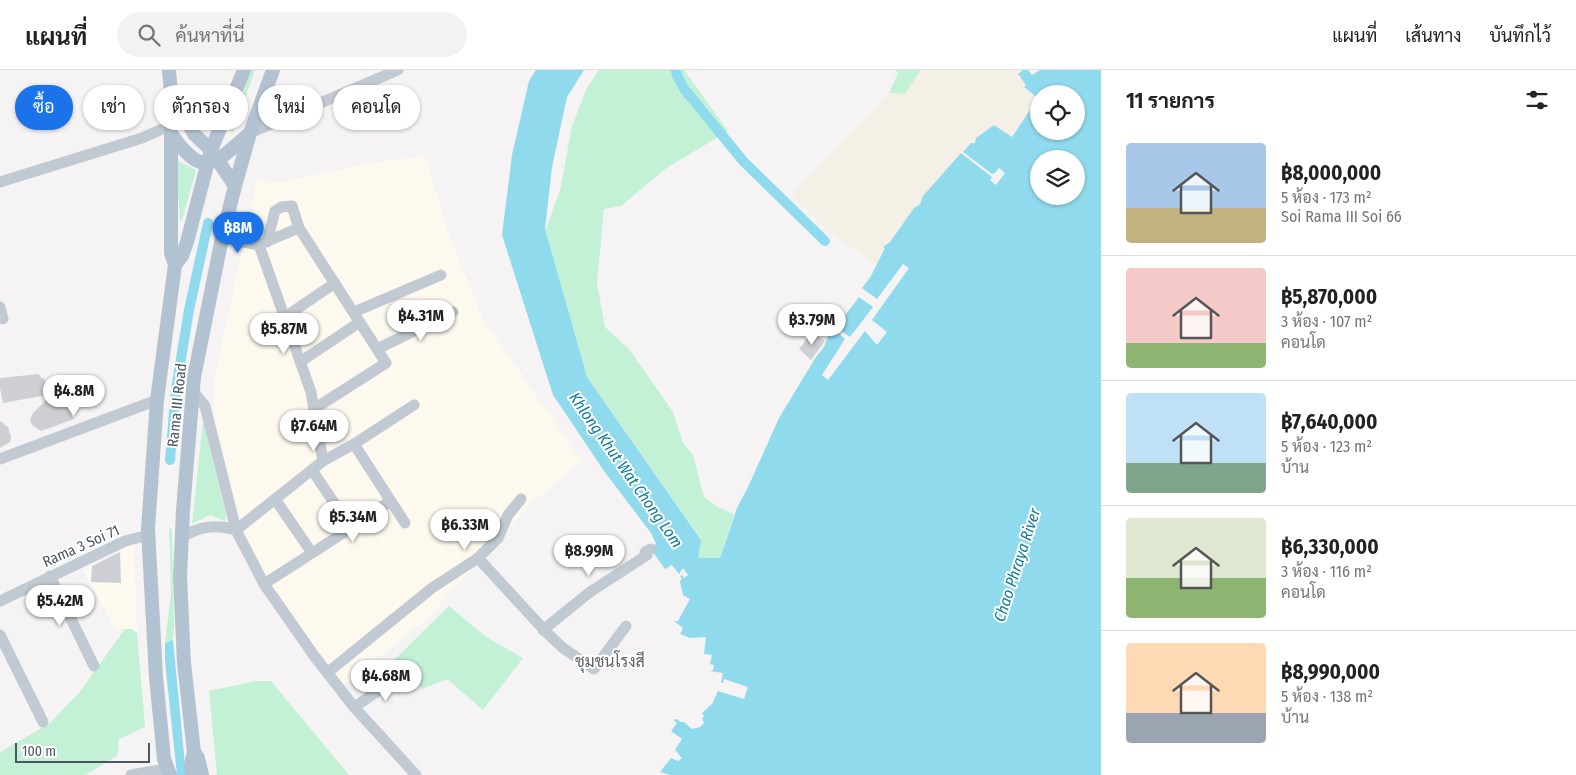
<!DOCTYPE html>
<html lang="th">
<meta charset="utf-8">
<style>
:root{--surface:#fff;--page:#f2f2f2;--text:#222;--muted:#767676;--line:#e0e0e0;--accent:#1a73e8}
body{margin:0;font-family:"Fira Sans Condensed",Sarabun,sans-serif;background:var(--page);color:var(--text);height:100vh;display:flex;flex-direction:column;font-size:19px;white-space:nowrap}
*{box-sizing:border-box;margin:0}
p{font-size:16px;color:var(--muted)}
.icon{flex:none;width:28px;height:28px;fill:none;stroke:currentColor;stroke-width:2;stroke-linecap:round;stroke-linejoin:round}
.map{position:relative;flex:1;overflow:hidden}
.panel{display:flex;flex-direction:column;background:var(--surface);width:475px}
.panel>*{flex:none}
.guide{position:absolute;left:15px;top:15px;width:475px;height:45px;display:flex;gap:10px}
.tools{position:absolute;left:1030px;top:15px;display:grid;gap:10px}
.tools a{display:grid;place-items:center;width:55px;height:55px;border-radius:50%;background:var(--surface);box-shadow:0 1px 4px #0004;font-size:25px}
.scale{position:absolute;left:15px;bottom:12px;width:135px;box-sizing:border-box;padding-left:5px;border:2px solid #4a5661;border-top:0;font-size:14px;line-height:18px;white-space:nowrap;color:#4a5661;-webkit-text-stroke:4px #fff;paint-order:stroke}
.price{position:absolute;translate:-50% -42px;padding:0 11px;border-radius:18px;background:#fff;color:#222;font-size:16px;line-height:32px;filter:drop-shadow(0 1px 2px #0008)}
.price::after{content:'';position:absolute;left:50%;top:30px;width:15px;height:11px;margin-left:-8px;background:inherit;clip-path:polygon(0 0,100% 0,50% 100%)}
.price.selected{background:var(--accent);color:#fff}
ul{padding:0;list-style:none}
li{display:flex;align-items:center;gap:15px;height:125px;padding:0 25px}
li+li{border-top:1px solid var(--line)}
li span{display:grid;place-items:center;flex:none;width:140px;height:100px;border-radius:5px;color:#555}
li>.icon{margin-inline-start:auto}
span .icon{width:60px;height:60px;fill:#fffc;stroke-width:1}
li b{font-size:21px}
h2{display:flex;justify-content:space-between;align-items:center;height:60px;padding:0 25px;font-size:21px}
.pill{padding:0 18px;border-radius:22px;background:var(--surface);box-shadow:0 1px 4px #0004;font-size:18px;line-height:45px}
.pill.selected{background:var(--accent);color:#fff}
header{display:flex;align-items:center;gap:30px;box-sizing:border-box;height:70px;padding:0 25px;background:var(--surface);border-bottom:1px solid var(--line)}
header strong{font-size:24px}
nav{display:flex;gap:28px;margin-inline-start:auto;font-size:18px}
.search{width:350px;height:45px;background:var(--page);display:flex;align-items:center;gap:12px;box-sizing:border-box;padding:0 18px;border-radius:28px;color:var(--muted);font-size:19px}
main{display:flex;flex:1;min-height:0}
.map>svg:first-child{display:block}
</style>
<header>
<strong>แผนที่</strong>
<div class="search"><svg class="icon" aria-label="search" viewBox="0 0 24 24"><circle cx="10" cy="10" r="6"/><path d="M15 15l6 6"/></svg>ค้นหาที่นี่</div>
<nav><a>แผนที่</a><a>เส้นทาง</a><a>บันทึกไว้</a></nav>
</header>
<main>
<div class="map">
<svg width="1101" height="705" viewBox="0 0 1101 705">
<rect width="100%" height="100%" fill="#f5f3f3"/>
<!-- commercial -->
<path fill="#fdf9ef" d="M 425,86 L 450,168 L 482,247 L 581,391 L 532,433 L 426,549 L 343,616 L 274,521 L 246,472 L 213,344 L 215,306 L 257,109 L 276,113 L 373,93 Z
M 134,474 L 137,563 L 132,559 L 115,559 L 83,500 Z"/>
<!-- green -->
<path fill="#c3f1d5" d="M 251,0 L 255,0 L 233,62 L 230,60 Z
M 599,0 L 684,0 L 728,61 L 665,99 L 621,136 L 604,139 L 597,213 L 605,257 L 629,279 L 673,342 L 683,373 L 693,385 L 704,427 L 718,437 L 734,444 L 720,488 L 698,489 L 701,469 L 587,307 L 545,161 L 560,121 L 572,56 L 587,18 Z
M 896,0 L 921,0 L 905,24 L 889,23 L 898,3 Z
M 176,90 L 196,100 L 184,144 L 180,152 Z
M 203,351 L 226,445 L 225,451 L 210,445 L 192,454 Z
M 169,457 L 172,460 L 174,557 L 173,570 L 165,573 L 171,523 Z
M 449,536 L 486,567 L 523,588 L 483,640 L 447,609 L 422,619 L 393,591 Z
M 125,559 L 132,559 L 137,563 L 145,657 L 119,669 L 118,685 L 86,705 L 0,705 L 0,682 L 49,654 L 79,623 Z
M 256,611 L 271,611 L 349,705 L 217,705 L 209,621 Z"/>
<!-- sand -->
<path fill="#f5f0e5" d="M 921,0 L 1023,0 L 1018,4 L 1038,28 L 1012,67 L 971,73 L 961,83 L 897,160 L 890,172 L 884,177 L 885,178 L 877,194 L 830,163 L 793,126 L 794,122 L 889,23 L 905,24 Z"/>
<!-- water -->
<path fill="#90daee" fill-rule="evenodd" d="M 536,0 L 584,0 L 567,27 L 552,97 L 545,159 L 587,307 L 701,470 L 698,488 L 720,488 L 737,438 L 749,415 L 779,348 L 816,287 L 824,277 L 830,262 L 835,260 L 845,269 L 822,305 L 828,310 L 865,261 L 877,275 L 887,262 L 872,250 L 909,198 L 903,194 L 877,229 L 862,218 L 871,206 L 885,178 L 883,177 L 890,172 L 914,138 L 920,134 L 923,126 L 961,83 L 992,107 L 990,110 L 996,115 L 1005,103 L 999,98 L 995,103 L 992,104 L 963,82 L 971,73 L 975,73 L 976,68 L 994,55 L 1012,67 L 1038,28 L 1024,17 L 1026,15 L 1018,4 L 1023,0 L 1028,0 L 1032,5 L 1040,0 L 1101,0 L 1101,705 L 670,705 L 660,702 L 671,688 L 678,691 L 682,688 L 675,680 L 682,669 L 671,661 L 677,653 L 673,650 L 678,649 L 680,652 L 684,652 L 692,659 L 700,657 L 704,653 L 702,648 L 704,646 L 702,643 L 712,634 L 718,621 L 744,629 L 748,617 L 724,609 L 723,613 L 721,613 L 723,603 L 710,601 L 713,600 L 714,595 L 710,594 L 712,585 L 704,584 L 706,567 L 690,568 L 680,564 L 683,558 L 674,551 L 678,551 L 690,529 L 683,525 L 680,511 L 682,509 L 680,506 L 682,505 L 684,508 L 688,505 L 683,498 L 679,504 L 672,495 L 665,499 L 650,478 L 656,474 L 651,463 L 604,401 L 553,325 L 502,165 L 512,85 L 529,11 ZM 1039,24 L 1076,24 L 1076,61 L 1039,61 ZM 1039,89 L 1076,89 L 1076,126 L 1039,126 Z
M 859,227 L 873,237 L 850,267 L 836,257 Z
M 173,570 L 186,705 L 177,705 L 165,591 L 165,573 Z"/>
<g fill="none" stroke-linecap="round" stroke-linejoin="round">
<!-- canal -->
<path stroke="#90daee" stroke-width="10" d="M 676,0 L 677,6 L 685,20 L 744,92 L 825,171
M 170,390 L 176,319 L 189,240 L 208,153"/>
</g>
<!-- building -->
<path fill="#cdcfd5" d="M 812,262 L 825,271 L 811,290 L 799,279 Z
M 39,304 L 41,308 L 44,308 L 45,313 L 54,312 L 74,349 L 41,361 L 32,355 L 30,350 L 33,343 L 52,324 L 3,333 L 0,318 L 0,308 Z
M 0,351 L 8,357 L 11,367 L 10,372 L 0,378 Z
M 120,482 L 121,513 L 91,512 L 92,496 Z"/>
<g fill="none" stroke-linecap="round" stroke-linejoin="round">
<!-- minor -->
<path stroke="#c1cad2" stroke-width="11" d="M 250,63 L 398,0
M 0,112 L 142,68 L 178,52
M 222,168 L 259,175
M 267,172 L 275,141 L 281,137 L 292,136 L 299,158 L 386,293 L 314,339
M 263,173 L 299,158
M 259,175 L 311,322 L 323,391
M 0,237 L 3,249
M 354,242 L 441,205
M 285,247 L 335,213
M 377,279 L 453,242
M 300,292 L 360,252
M 193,321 L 205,336 L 236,460 L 264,514 L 315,587 L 354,637 L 416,705
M 354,374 L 405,453
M 0,389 L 157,330
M 275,429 L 312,483
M 369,446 L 390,431
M 236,460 L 323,391 L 354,374 L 414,335
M 181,468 C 199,456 215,454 236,460
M 478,488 L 498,468 L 508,445 L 521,429
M 50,506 L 94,596
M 264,514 L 351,458 L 312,400
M 0,531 L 125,471 L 148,465
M 543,560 L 590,522 L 647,485 L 645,482 L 651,479
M 0,565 L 43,652
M 327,603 L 432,518 L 478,488 L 546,562 L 563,578 L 594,599 L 626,556
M 354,637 L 402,605
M 131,705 L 160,700"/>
<!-- major -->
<path stroke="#b3c2d1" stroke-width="14" d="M 169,0 L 171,23 L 171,183 L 175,195
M 172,24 L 194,64 L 211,80 L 235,116
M 177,32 L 206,42 L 216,37 L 227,25
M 172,65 C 204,110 214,94 250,63
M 194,682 L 198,688 L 202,705
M 170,705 L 164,689 L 156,607 L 148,459 L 157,330 L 175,195 L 182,186 L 187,172 L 211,80 L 244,0
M 192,705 L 191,695 L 194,682 L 184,593 L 180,507 L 183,440 L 194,307 L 222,168 L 235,116 L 250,63 L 273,0"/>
</g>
<g text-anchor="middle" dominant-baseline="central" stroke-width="4" stroke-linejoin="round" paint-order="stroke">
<!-- street labels -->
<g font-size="15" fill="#4a5661" stroke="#fff">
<text transform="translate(177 335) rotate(-84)">Rama III Road</text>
<text transform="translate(81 476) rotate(-24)">Rama 3 Soi 71</text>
</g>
<!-- water labels -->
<g font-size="16" font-style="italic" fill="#0c7c9b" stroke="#fff">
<text transform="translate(626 400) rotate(55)">Khlong Khut Wat Chong Lom</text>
<text transform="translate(1017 495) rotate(-72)">Chao Phraya River</text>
</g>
<!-- neighbourhood labels -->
<g font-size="16" fill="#5f6368" stroke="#fff">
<text x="610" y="591">ชุมชนโรงสี</text>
</g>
</g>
</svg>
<div class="tools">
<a><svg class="icon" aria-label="locate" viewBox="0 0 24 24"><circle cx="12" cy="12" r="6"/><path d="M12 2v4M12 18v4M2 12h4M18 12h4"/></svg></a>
<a><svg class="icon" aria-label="layers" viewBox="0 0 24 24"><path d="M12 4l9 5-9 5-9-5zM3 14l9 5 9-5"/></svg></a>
</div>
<div class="scale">100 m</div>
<b class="price selected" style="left:238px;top:184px">฿8M</b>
<b class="price" style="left:421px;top:272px">฿4.31M</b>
<b class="price" style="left:812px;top:276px">฿3.79M</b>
<b class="price" style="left:284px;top:285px">฿5.87M</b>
<b class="price" style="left:74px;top:347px">฿4.8M</b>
<b class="price" style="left:314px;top:382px">฿7.64M</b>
<b class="price" style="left:353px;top:473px">฿5.34M</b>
<b class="price" style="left:465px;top:481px">฿6.33M</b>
<b class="price" style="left:589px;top:507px">฿8.99M</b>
<b class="price" style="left:60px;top:557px">฿5.42M</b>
<b class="price" style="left:386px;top:632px">฿4.68M</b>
<div class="guide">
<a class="pill selected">ซื้อ</a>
<a class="pill">เช่า</a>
<a class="pill">ตัวกรอง</a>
<a class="pill">ใหม่</a>
<a class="pill">คอนโด</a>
</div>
</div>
<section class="panel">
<h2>11 รายการ<svg class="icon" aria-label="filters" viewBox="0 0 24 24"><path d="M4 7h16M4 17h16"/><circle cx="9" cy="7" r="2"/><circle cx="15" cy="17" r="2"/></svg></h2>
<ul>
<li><span style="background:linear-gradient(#a9c7e8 65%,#c2b280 0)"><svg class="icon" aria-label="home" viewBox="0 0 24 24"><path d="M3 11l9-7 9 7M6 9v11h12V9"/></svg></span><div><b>฿8,000,000</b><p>5 ห้อง · 173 m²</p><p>Soi Rama III Soi 66</p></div></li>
<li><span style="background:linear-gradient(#f6c9c9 75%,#8fb573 0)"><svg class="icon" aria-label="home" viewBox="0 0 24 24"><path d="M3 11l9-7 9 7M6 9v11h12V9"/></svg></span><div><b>฿5,870,000</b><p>3 ห้อง · 107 m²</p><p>คอนโด</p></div></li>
<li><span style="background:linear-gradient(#bfe0f5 70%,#7fa58c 0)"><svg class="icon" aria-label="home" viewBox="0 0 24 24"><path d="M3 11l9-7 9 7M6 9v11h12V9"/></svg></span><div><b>฿7,640,000</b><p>5 ห้อง · 123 m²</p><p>บ้าน</p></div></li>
<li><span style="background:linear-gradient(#dfe7d0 60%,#8fb573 0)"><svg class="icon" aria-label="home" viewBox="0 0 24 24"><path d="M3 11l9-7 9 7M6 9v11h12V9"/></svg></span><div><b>฿6,330,000</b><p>3 ห้อง · 116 m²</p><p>คอนโด</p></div></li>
<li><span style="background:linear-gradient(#ffd9b3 70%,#9aa5b1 0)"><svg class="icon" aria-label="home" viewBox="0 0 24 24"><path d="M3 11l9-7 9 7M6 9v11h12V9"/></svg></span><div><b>฿8,990,000</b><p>5 ห้อง · 138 m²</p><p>บ้าน</p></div></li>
</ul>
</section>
</main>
